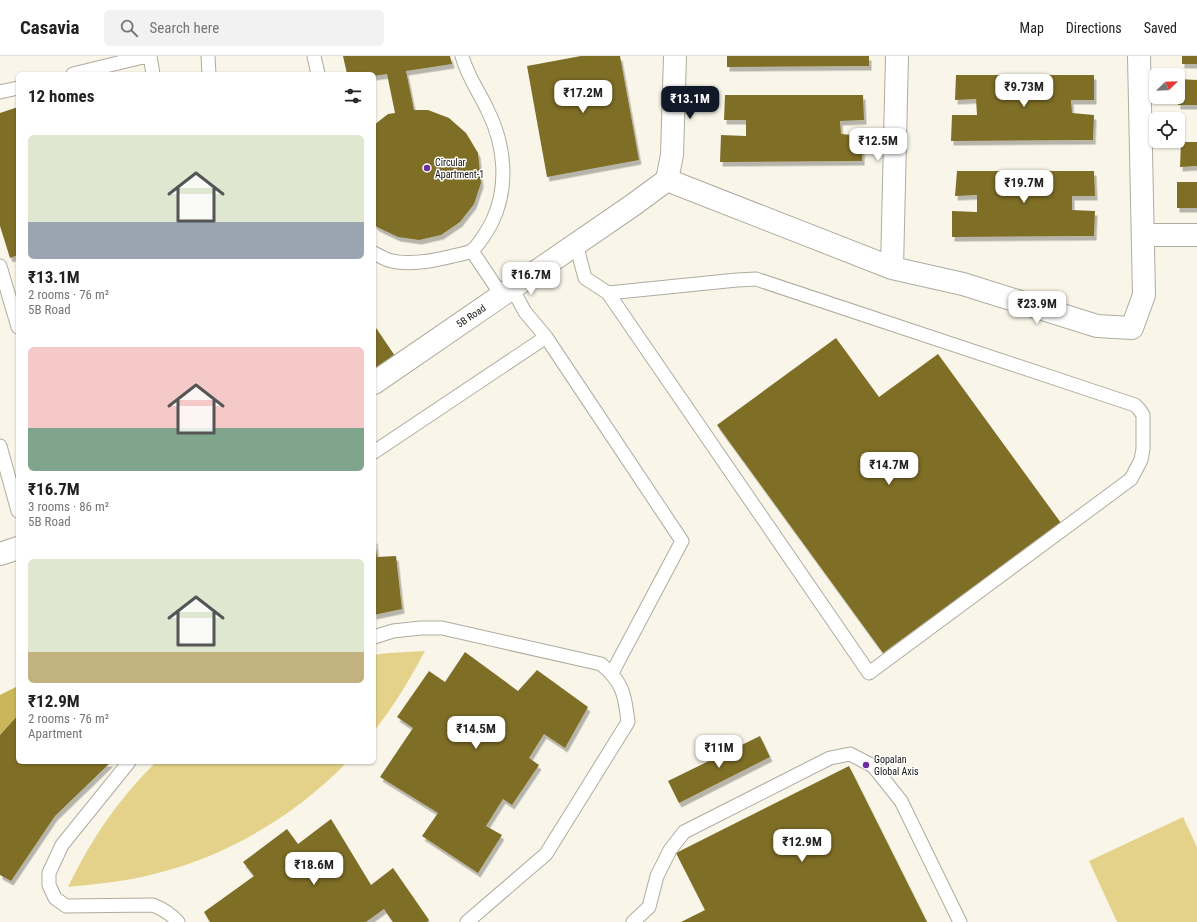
<!DOCTYPE html>
<meta charset="utf-8">
<style>
:root{--surface:#fff;--page:#f2f2f2;--text:#222;--muted:#767676;--line:#e0e0e0;--accent:#111827}
body{margin:0;font-family:"Roboto Condensed",sans-serif;background:var(--page);color:var(--text);height:100vh;display:flex;flex-direction:column;font-size:15px;white-space:nowrap}
*{box-sizing:border-box;margin:0}
p{font-size:13px;color:var(--muted)}
.icon{flex:none;width:22px;height:22px;fill:none;stroke:currentColor;stroke-width:2;stroke-linecap:round;stroke-linejoin:round}
.map{position:relative;flex:1;overflow:hidden}
.details{position:absolute;left:16px;top:16px;width:360px;height:692px;display:flex;flex-direction:column;background:var(--surface);border-radius:6px;box-shadow:0 1px 3px #0004}
.details>*{flex:none}
.needle{width:26px;rotate:67deg}
.controls{position:absolute;left:1149px;top:12px;display:grid;gap:8px}
.controls a{display:grid;place-items:center;width:36px;height:36px;border-radius:6px;background:var(--surface);box-shadow:0 1px 3px #0004;font-size:20px}
.price{position:absolute;translate:-50% -34px;padding:0 9px;border-radius:8px;background:#fff;color:#222;font-size:13px;line-height:26px;filter:drop-shadow(0 1px 2px #0008)}
.price::after{content:'';position:absolute;left:50%;top:24px;width:12px;height:9px;margin-left:-6px;background:inherit;clip-path:polygon(0 0,100% 0,50% 100%)}
.price.active{background:var(--accent);color:#fff}
ul{padding:0;list-style:none}
li{display:grid;align-content:center;gap:8px;height:212px;padding:0 12px}
li span{display:grid;place-items:center;height:124px;border-radius:6px;color:#555}
li>.icon{margin-inline-start:auto}
span .icon{width:72px;height:72px;fill:#fffc;stroke-width:1}
li b{font-size:17px}
h2{display:flex;justify-content:space-between;align-items:center;height:48px;padding:0 12px;font-size:17px}
header{display:flex;align-items:center;gap:24px;box-sizing:border-box;height:56px;padding:0 20px;background:var(--surface);border-bottom:1px solid var(--line)}
header strong{font-size:19px}
nav{display:flex;gap:22px;margin-inline-start:auto;font-size:14px}
.search{width:280px;height:36px;background:var(--page);display:flex;align-items:center;gap:10px;box-sizing:border-box;padding:0 14px;border-radius:6px;color:var(--muted);font-size:15px}
.map>svg:first-child{display:block}
</style>
<header>
<strong>Casavia</strong>
<div class="search"><svg class="icon" aria-label="search" viewBox="0 0 24 24"><circle cx="10" cy="10" r="6"/><path d="M15 15l6 6"/></svg>Search here</div>
<nav><a>Map</a><a>Directions</a><a>Saved</a></nav>
</header>
<div class="map">
<svg width="1197" height="866" viewBox="0 0 1197 866">
<defs>
<filter id="shadow"><feDropShadow dx="2.5" dy="4.5" stdDeviation="0" flood-color="#0004"/></filter>
</defs>
<rect width="100%" height="100%" fill="#f9f6e9"/>
<!-- green -->
<path fill="#e4d28b" d="M 425,595 C 410,623 394,650 374,675 L 374,599 L 388,597 Z
M 156,706 L 347,706 C 296,759 229,799 158,817 C 128,825 98,828 68,831 C 92,782 117,745 156,706 Z
M 1183,761 L 1197,791 L 1197,866 L 1117,866 L 1089,805 Z"/>
<!-- water -->
<path fill="#ccb65b" d="M 18,630 L 18,659 L 0,679 L 0,639 Z"/>
<!-- building -->
<path fill="#7f6e28" filter="url(#shadow)" d="M 343,0 L 450,0 L 452,8 L 406,15 L 414,54 L 428,54 L 449,62 L 466,77 L 478,97 L 481,127 L 474,148 L 460,166 L 441,179 L 419,184 L 398,181 L 377,171 L 374,168 L 374,69 L 388,58 L 395,57 L 387,18 L 374,20 L 374,18 L 347,18 Z
M 581,0 L 620,0 L 639,104 L 547,121 L 527,10 Z
M 727,0 L 869,0 L 869,10 L 727,11 Z
M 1182,0 L 1197,0 L 1197,8 L 1182,8 Z
M 956,19 L 1094,19 L 1094,44 L 1071,44 L 1072,57 L 1094,59 L 1093,84 L 951,85 L 952,59 L 977,59 L 976,43 L 955,44 Z
M 1178,23 L 1197,24 L 1197,49 L 1178,49 Z
M 725,39 L 863,39 L 864,64 L 840,65 L 841,78 L 863,80 L 862,105 L 720,106 L 721,79 L 746,80 L 746,64 L 724,64 Z
M 18,51 L 18,199 L 10,202 L 0,170 L 0,57 Z
M 1181,86 L 1197,86 L 1197,110 L 1180,111 Z
M 957,115 L 1094,115 L 1095,140 L 1072,140 L 1072,154 L 1095,155 L 1094,180 L 952,181 L 952,155 L 977,156 L 977,139 L 955,140 Z
M 1177,126 L 1197,126 L 1197,152 L 1177,152 Z
M 374,269 L 395,300 L 374,314 Z
M 836,282 L 879,341 L 938,298 L 1061,467 L 883,597 L 717,369 Z
M 374,483 L 375,483 L 377,501 L 396,500 L 402,553 L 374,559 Z
M 465,596 L 518,635 L 537,614 L 588,651 L 565,692 L 544,678 L 529,702 L 539,709 L 512,749 L 503,743 L 486,770 L 502,779 L 478,817 L 422,780 L 438,757 L 380,721 L 413,672 L 397,661 L 429,615 L 445,626 Z
M 18,659 L 18,706 L 111,706 L 55,760 L 11,825 L 0,819 L 0,679 Z
M 760,680 L 770,701 L 679,747 L 668,725 Z
M 849,710 L 927,866 L 681,866 L 705,854 L 676,797 Z
M 331,763 L 371,829 L 393,812 L 429,864 L 427,866 L 393,866 L 384,853 L 366,866 L 210,866 L 204,856 L 254,820 L 243,806 L 287,773 L 298,788 Z"/>
<g fill="none" stroke-linecap="round" stroke-linejoin="round">
<!-- lane casing -->
<g stroke="#aeac9f" stroke-width="15">
<path id="lane" d="M 150,0 L 153,18
M 208,0 L 209,18
M 314,0 L 318,18
M 73,18 L 147,0
M 0,36 L 18,32
M 576,188 L 585,222 L 608,237 L 869,617 L 1131,423 L 1141,404 L 1143,393 L 1143,359 L 1139,353 L 1135,349 L 756,223 L 737,224 L 608,237
M 472,195 L 502,240
M 374,197 C 378,199 383,202 388,204 C 408,210 433,205 453,200 C 459,198 466,198 471,195 C 477,192 489,172 492,166 C 509,131 505,89 488,55 C 480,37 467,20 462,0
M 0,210 L 18,271
M 512,232 L 525,256 L 546,281 L 682,485 L 612,617
M 0,390 L 18,455
M 374,396 L 546,281
M 374,581 L 393,575 L 421,572 L 442,572 L 601,608 C 623,626 625,639 628,666 L 546,798 L 467,866
M 129,706 L 62,789 L 49,817 L 49,829 L 55,842 L 66,850 L 153,849 C 163,853 171,858 178,866
M 633,866 L 649,851 L 657,820 L 670,794 L 684,776 L 830,702 L 850,698 L 873,710 L 901,745 L 960,866"/>
</g>
<!-- street casing -->
<g stroke="#aeac9f" stroke-width="24">
<path id="street" d="M 667,124 L 892,212 L 963,228 L 1097,270 L 1132,272 L 1144,239 L 1139,0
M 667,124 L 672,99 L 675,0
M 1143,179 L 1197,179
M 892,212 L 897,0
M 374,327 L 633,149 L 667,124
M 0,498 L 18,492"/>
</g>
<!-- lane -->
<use href="#lane" stroke="#fff" stroke-width="13"/>
<!-- street -->
<use href="#street" stroke="#fff" stroke-width="22"/>
</g>
<!-- markers -->
<g fill="#6f2da2" stroke="#fff" stroke-width="1.5">
<circle cx="427" cy="112" r="4"/>
<circle cx="866" cy="709" r="4"/>
</g>
<g text-anchor="middle" dominant-baseline="central" stroke-width="3" stroke-linejoin="round" paint-order="stroke">
<!-- poi labels -->
<g font-size="10" fill="#13120e" stroke="#fff" text-anchor="start">
<text x="435" y="106">Circular<tspan x="435" dy="12">Apartment-1</tspan></text>
<text x="874" y="703">Gopalan<tspan x="874" dy="12">Global Axis</tspan></text>
</g>
<!-- street labels -->
<g font-size="10" fill="#13120e" stroke="#fff">
<text transform="translate(471 260) rotate(-34)">5B Road</text>
</g>
</g>
</svg>
<div class="controls">
<a><svg class="needle" viewBox="-14 -14 28 28"><path d="M0-13l5 13h-10z" fill="#e53935"/><path d="M0 13l5-13h-10z" fill="#767676"/></svg></a>
<a><svg class="icon" aria-label="locate" viewBox="0 0 24 24"><circle cx="12" cy="12" r="6"/><path d="M12 2v4M12 18v4M2 12h4M18 12h4"/></svg></a>
</div>
<b class="price" style="left:1024px;top:52px">₹9.73M</b>
<b class="price" style="left:583px;top:58px">₹17.2M</b>
<b class="price active" style="left:690px;top:64px">₹13.1M</b>
<b class="price" style="left:878px;top:106px">₹12.5M</b>
<b class="price" style="left:1024px;top:148px">₹19.7M</b>
<b class="price" style="left:531px;top:240px">₹16.7M</b>
<b class="price" style="left:1037px;top:269px">₹23.9M</b>
<b class="price" style="left:889px;top:430px">₹14.7M</b>
<b class="price" style="left:476px;top:694px">₹14.5M</b>
<b class="price" style="left:719px;top:713px">₹11M</b>
<b class="price" style="left:802px;top:807px">₹12.9M</b>
<b class="price" style="left:314px;top:830px">₹18.6M</b>
<section class="details">
<h2>12 homes<svg class="icon" aria-label="filters" viewBox="0 0 24 24"><path d="M4 7h16M4 17h16"/><circle cx="9" cy="7" r="2"/><circle cx="15" cy="17" r="2"/></svg></h2>
<ul>
<li><span style="background:linear-gradient(#dfe7d0 70%,#9aa5b1 0)"><svg class="icon" aria-label="home" viewBox="0 0 24 24"><path d="M3 11l9-7 9 7M6 9v11h12V9"/></svg></span><div><b>₹13.1M</b><p>2 rooms · 76 m²</p><p>5B Road</p></div></li>
<li><span style="background:linear-gradient(#f6c9c9 65%,#7fa58c 0)"><svg class="icon" aria-label="home" viewBox="0 0 24 24"><path d="M3 11l9-7 9 7M6 9v11h12V9"/></svg></span><div><b>₹16.7M</b><p>3 rooms · 86 m²</p><p>5B Road</p></div></li>
<li><span style="background:linear-gradient(#dfe7d0 75%,#c2b280 0)"><svg class="icon" aria-label="home" viewBox="0 0 24 24"><path d="M3 11l9-7 9 7M6 9v11h12V9"/></svg></span><div><b>₹12.9M</b><p>2 rooms · 76 m²</p><p>Apartment</p></div></li>
</ul>
</section>
</div>
